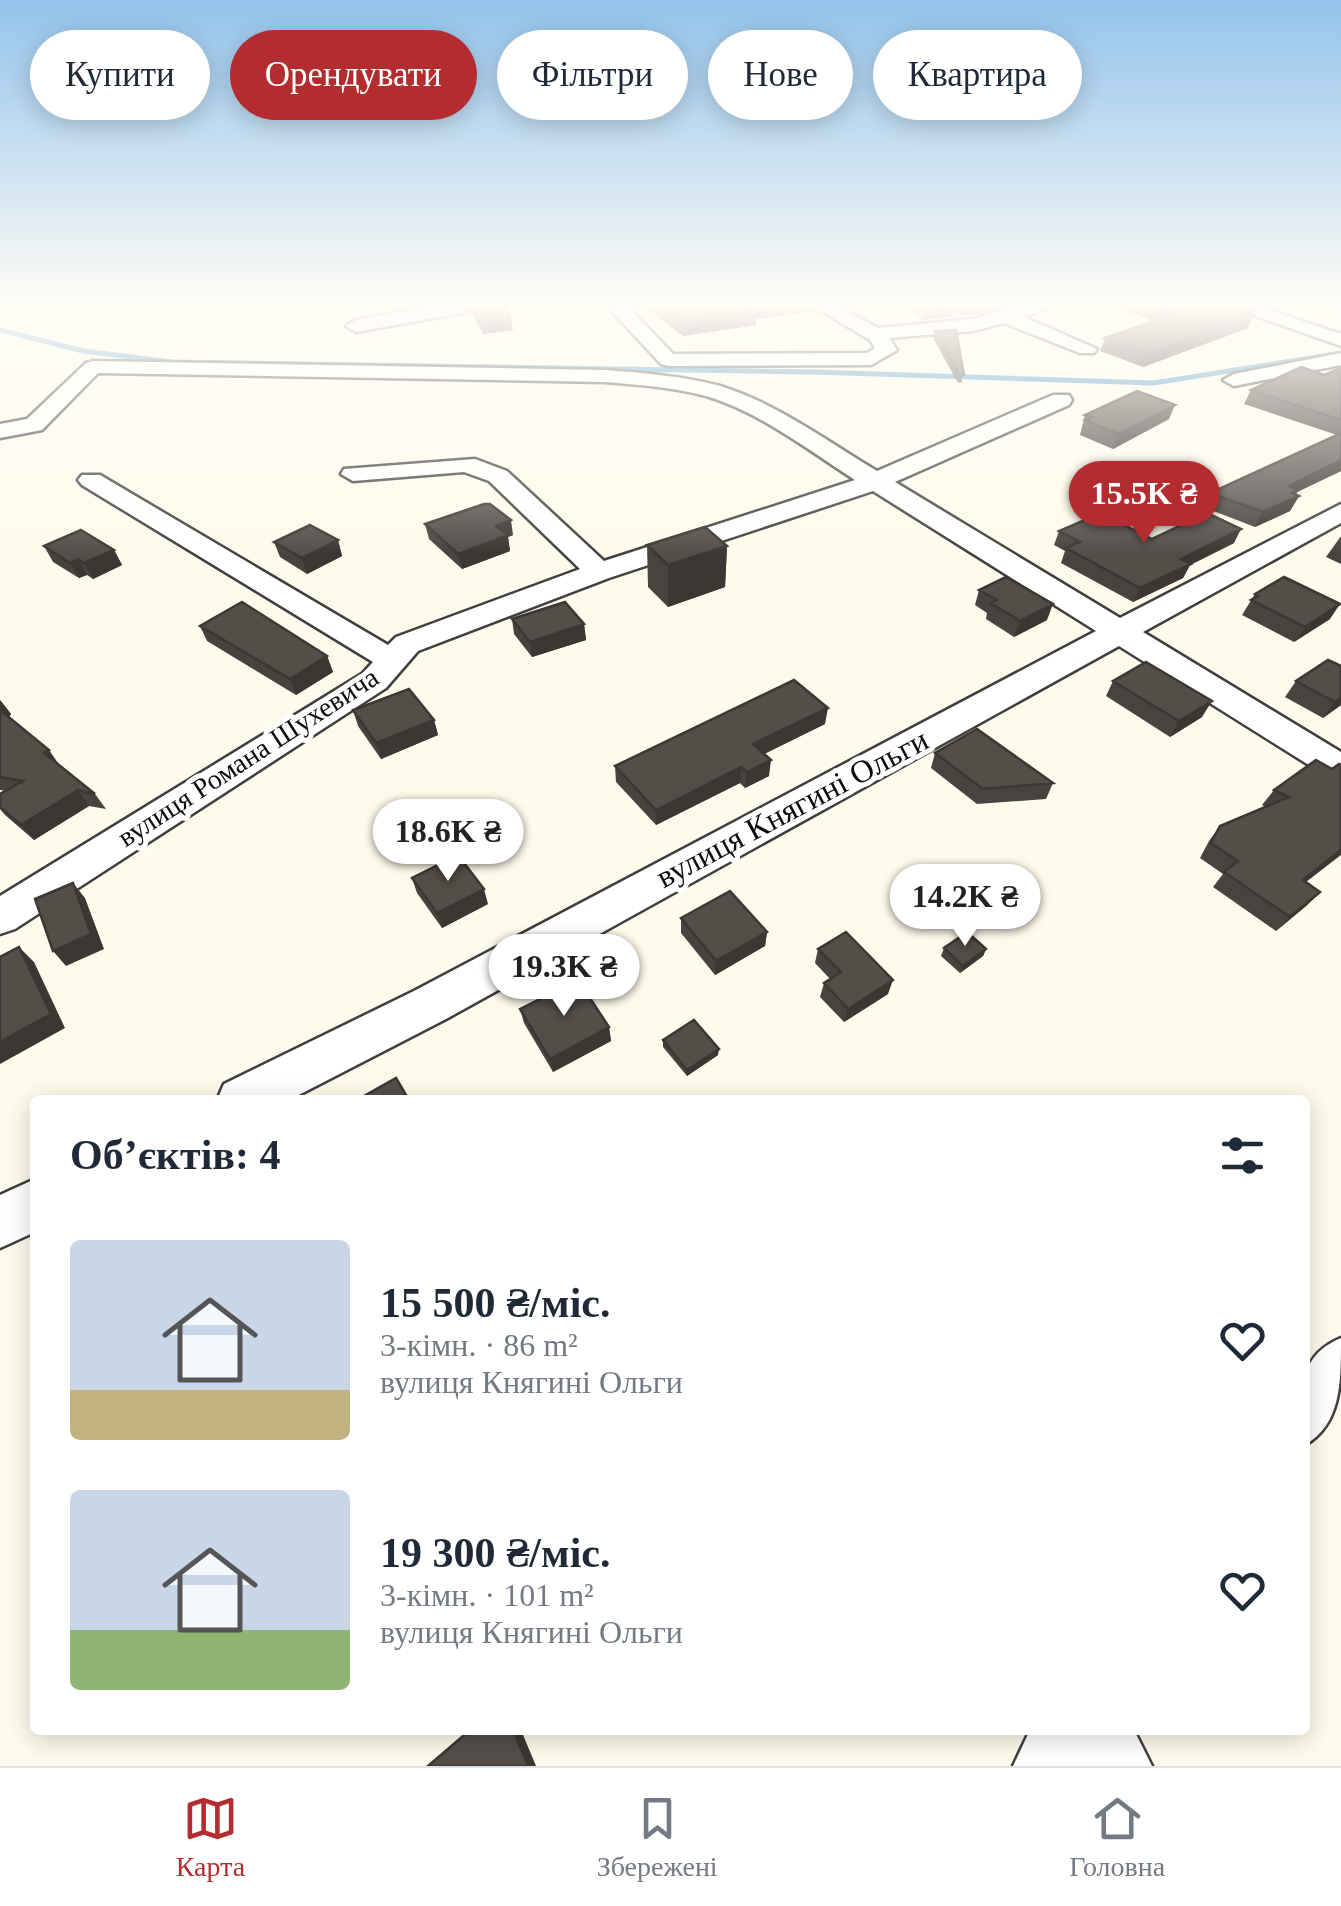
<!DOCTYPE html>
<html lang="uk">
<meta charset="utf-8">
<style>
:root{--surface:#fff;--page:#f2f2f3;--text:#1f2937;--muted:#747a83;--line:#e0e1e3;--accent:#b32d30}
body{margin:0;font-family:"Times New Roman",serif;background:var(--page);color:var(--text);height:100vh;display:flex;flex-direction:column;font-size:38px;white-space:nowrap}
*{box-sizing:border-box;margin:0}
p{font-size:32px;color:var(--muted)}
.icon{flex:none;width:55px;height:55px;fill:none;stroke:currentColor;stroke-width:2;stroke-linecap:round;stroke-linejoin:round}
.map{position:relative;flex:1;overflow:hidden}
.side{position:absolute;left:30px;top:1095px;width:1280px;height:640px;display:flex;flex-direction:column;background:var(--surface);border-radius:10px;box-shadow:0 5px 25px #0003}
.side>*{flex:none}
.top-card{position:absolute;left:30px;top:30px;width:1282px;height:90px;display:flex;gap:20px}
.price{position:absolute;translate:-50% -85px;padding:0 22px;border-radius:35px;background:#fff;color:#222;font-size:32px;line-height:65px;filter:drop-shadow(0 2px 5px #0008)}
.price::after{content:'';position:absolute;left:50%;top:60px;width:30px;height:22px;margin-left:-15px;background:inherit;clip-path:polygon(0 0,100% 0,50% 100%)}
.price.on{background:var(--accent);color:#fff}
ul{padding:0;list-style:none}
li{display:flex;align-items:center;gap:30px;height:250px;padding:0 40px}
li span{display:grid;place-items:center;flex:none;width:280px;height:200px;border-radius:10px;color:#555}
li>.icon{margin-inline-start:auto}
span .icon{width:120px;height:120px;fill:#fffc;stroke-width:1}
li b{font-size:42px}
h2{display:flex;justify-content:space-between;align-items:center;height:120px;padding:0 40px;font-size:42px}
.pill{padding:0 35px;border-radius:45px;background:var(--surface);box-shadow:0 5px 25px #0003;font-size:35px;line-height:90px}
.pill.on{background:var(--accent);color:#fff}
.dock{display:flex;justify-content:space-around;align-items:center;height:140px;border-top:2px solid var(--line);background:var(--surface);font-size:28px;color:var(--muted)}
.dock a{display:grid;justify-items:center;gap:5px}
.dock .on{color:var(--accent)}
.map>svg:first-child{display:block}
</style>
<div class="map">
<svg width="1341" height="1766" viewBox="0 0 1341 1766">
<rect width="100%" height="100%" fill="#fefbec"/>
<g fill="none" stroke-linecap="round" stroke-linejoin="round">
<!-- stream -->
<path stroke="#3f8dc5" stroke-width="5" d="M 0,330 L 83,351 L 172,362 L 813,372 L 1154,383 L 1341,353"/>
<!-- minor casing -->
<g stroke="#3f3f3f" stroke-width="5">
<path id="minor" d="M 429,307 L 472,307 L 463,313 L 356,332 L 346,326 L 356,320 Z
M 608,307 L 628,307 L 673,354 L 867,353 L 875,348 L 870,340 L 815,307 L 839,307 L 878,328 L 972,319 L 1018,307 L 1050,307 L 1024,317 L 1097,349 L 1094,353 L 1080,353 L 1004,323 L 973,331 L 889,338 L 897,350 L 871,365 L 668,366 L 661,364 Z
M 1230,307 L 1259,307 L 1341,334 L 1341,346 Z
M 1341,353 L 1341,365 L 1234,386 L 1223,380 L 1234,374 Z
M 93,361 L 605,370 C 644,373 683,376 720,386 C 776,403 827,441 877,471 L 1053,395 L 1069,395 L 1072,400 L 1069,405 L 895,482 L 1120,618 L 1341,504 L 1341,523 L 1143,632 L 1341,752 L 1341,780 L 1328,777 L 1119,646 L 446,1019 L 289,1100 L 217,1100 L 224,1084 L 414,991 L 1096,631 L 873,491 L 609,578 L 418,651 L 386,688 L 15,929 L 0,934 L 0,896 L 362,674 L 373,662 L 82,485 L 78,480 L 82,475 L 100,475 L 388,645 L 396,637 L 580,569 L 489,481 L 464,472 L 353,481 L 341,474 L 344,469 L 475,459 L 507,471 L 604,561 L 855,480 C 808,450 760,412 706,396 C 673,387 639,385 605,382 L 98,373 L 42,430 L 0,438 L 0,424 L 27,419 L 86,363 Z
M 35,1179 L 35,1232 L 0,1248 L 0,1195 Z
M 1341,1338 C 1341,1384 1341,1424 1305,1445 C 1305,1399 1291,1359 1341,1338 Z
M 1030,1730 L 1134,1730 L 1152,1766 L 1013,1766 Z"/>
</g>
<!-- minor -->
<use href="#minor" fill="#fff" fill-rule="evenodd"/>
</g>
<!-- wall -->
<path fill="#48433f" d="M 470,307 L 505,307 L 513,330 L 483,334 L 471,312 Z
M 645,307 L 815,307 L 815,311 L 756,319 L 756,325 L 683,336 Z
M 907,307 L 1006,307 L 962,316 L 953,310 L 951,317 L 923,320 Z
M 1113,307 L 1256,307 L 1248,328 L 1143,367 L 1100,351 L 1105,338 L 1154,321 Z
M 956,330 L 962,382 L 958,383 L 933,338 L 935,331 Z
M 1341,368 L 1341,471 L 1297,492 L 1296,495 L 1299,496 L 1290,511 L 1255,527 L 1203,507 L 1210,493 L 1337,435 L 1244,404 L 1251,390 L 1324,375 Z
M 1085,415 L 1169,419 L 1113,449 L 1080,435 Z
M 425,524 L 513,535 L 508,537 L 510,551 L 462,569 L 429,539 Z
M 1059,531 L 1152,539 L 1234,543 L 1190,565 L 1183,578 L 1133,602 L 1061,563 L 1065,551 L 1054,545 Z
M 1341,536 L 1341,564 L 1326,557 Z
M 338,540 L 342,556 L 307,574 L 280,557 L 274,542 Z
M 647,545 L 727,546 L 725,587 L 668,607 L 648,587 Z
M 44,546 L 114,550 L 122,565 L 93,579 L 87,575 L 79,578 L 53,562 Z
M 979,590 L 1047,620 L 1014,637 L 986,619 L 987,613 L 975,605 Z
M 1255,594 L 1330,619 L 1294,642 L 1242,615 Z
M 512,619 L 584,624 L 586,640 L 532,657 L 514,634 Z
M 200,626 L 327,656 L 333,672 L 296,695 L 207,641 Z
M 1341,666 L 1341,705 L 1323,718 L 1285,697 L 1296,681 Z
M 1113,681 L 1202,717 L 1170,737 L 1106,696 Z
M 0,700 L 11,714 L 9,717 L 60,766 L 95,794 L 106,809 L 89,806 L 34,840 L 5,815 L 0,809 L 0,794 L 6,791 L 0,790 Z
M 353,710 L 434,720 L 438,735 L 381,759 L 358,726 Z
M 825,724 L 764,754 L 769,776 L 745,788 L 740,783 L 656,825 L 616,782 L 615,766 Z
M 935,753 L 1053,783 L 1046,799 L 977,804 L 931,768 Z
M 1341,765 L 1341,855 L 1306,882 L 1320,892 L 1306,906 L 1276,931 L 1213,887 L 1223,874 L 1200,858 L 1209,841 L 1220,826 L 1266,807 L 1262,805 L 1274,790 Z
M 412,878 L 488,904 L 442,928 L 417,893 Z
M 681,918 L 767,932 L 765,946 L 715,975 L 681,933 Z
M 944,948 L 986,949 L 983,956 L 960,973 L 941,956 Z
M 818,949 L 888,994 L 844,1022 L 820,997 L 824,983 L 830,979 L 815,963 Z
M 520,1009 L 609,1027 L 611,1041 L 553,1072 L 524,1023 Z
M 663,1040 L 718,1055 L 687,1076 L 663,1047 Z"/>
<!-- shaded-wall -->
<path fill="#3b3733" d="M 753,307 L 815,307 L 815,311 L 756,319 L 756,325 L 683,336 L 683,324 Z
M 953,307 L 951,317 L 923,320 L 926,308 Z
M 964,307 L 1006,307 L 962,316 Z
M 1254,307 L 1256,307 L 1248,328 L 1143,367 L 1148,354 Z
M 511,317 L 513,330 L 483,334 L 481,321 Z
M 1175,405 L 1169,419 L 1113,449 L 1118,434 Z
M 1341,460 L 1341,471 L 1297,492 L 1294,499 L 1299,496 L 1290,511 L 1255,527 L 1263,512 L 1289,486 Z
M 511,520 L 513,535 L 508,537 L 510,551 L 462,569 L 458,554 L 496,526 Z
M 1241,529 L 1234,543 L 1190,565 L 1183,578 L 1133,602 L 1140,588 L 1181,559 Z
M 338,540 L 342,556 L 307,574 L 302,558 Z
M 727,546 L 725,587 L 668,607 L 668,565 Z
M 114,550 L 122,565 L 93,579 L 84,563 Z
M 78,559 L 87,575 L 79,578 L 70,563 Z
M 1053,604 L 1047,620 L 1014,637 L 1020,621 Z
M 1340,604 L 1330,619 L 1294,642 L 1305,627 Z
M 584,624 L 586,640 L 532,657 L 530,642 Z
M 327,656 L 333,672 L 296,695 L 290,679 Z
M 1341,698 L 1341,705 L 1323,718 L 1335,702 Z
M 0,700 L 11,714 L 6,721 L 0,713 Z
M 1212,701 L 1202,717 L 1170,737 L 1179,721 Z
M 828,708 L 825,724 L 752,760 L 753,744 Z
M 434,720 L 438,735 L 381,759 L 376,743 Z
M 49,750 L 60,766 L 44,753 Z
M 771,760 L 769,776 L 745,788 L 747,772 Z
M 741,767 L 740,783 L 656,825 L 656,810 Z
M 78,790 L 89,806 L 34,840 L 21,825 Z
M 1341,850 L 1341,854 L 1289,895 L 1303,880 Z
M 73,883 L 85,898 L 104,949 L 66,966 L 53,951 Z
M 484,889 L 488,904 L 442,928 L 437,913 Z
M 1320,892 L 1306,906 L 1276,931 L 1290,917 Z
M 767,932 L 765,946 L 715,975 L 716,961 Z
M 19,947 L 34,962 L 65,1028 L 0,1064 L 0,1042 Z
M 986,949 L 983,956 L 960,973 L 963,966 Z
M 893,980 L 888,994 L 844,1022 L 848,1009 Z
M 609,1027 L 611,1041 L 553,1072 L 550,1059 Z
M 719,1049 L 718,1055 L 687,1076 L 687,1070 Z
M 513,1730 L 521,1730 L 536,1766 L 528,1766 Z"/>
<!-- building -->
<path fill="#544e49" stroke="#3b3733" stroke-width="2.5" d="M 473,307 L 505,307 L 511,317 L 481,321 Z
M 661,307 L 753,307 L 750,308 L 757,313 L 683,324 Z
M 1155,307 L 1254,307 L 1241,312 L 1253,316 L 1148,354 L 1105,338 L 1175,314 Z
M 956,330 L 964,375 L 960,376 L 935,331 Z
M 1301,367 L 1324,375 L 1341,368 L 1341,420 L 1251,390 Z
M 1137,391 L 1175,405 L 1118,434 L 1085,420 L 1092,417 L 1085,415 Z
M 1341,433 L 1341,460 L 1289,486 L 1298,490 L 1292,493 L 1299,496 L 1263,512 L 1210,493 Z
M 484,504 L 490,504 L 511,520 L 496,526 L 508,535 L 458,554 L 425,524 Z
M 1101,513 L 1152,539 L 1207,513 L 1241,529 L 1181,559 L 1191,564 L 1140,588 L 1066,548 L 1080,542 L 1059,531 Z
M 310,525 L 338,540 L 302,558 L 274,542 Z
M 705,527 L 727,546 L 668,565 L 647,545 Z
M 81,530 L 114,550 L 84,563 L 78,559 L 70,563 L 44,546 Z
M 1006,577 L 1053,604 L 1020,621 L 991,603 L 997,600 L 979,590 Z
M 1284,577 L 1340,604 L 1305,627 L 1251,600 L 1258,596 L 1255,594 Z
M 242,602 L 327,656 L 290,679 L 200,626 Z
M 565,602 L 584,624 L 530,642 L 512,619 Z
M 1328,660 L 1341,666 L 1341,698 L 1335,702 L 1296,681 Z
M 1146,662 L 1212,701 L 1179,721 L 1113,681 Z
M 794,680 L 828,708 L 753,744 L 771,760 L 747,772 L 741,767 L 656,810 L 615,766 Z
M 409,689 L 434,720 L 376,743 L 353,710 Z
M 0,710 L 49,750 L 44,753 L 95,794 L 78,790 L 21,825 L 0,807 L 0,794 L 23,781 L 0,777 Z
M 977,729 L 1053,783 L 983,789 L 935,753 Z
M 1316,760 L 1332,769 L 1339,764 L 1341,765 L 1341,850 L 1303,880 L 1320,892 L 1290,917 L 1224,872 L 1238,861 L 1211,843 L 1220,826 L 1289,797 L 1274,790 Z
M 458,855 L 484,889 L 437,913 L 412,878 Z
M 73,883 L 91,934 L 53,951 L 35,899 Z
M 730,891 L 767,932 L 716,961 L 681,918 Z
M 846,932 L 893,980 L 848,1009 L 824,983 L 841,972 L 818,949 Z
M 967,932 L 986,949 L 963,966 L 944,948 Z
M 19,947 L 51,1014 L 0,1042 L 0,957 Z
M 578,980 L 609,1027 L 550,1059 L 520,1009 Z
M 694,1020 L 719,1049 L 687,1070 L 663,1040 Z
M 396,1078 L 409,1100 L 357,1100 Z
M 470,1730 L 513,1730 L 528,1766 L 428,1766 Z"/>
<!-- sky -->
<linearGradient id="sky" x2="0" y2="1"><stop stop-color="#93c3ec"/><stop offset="0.55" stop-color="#fffdf6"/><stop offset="1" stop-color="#fffdf6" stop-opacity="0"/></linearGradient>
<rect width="1341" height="555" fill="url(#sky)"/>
<g text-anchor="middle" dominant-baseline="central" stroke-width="10" stroke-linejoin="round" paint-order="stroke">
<!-- far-street labels -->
<g font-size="28" fill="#0c0c0c" stroke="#fff">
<text transform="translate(248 757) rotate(-33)">вулиця Романа Шухевича</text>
</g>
<!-- street labels -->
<g font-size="32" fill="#0c0c0c" stroke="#fff">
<text transform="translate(792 808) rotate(-28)">вулиця Княгині Ольги</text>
</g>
</g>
</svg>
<b class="price on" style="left:1144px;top:546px">15.5K ₴</b>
<b class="price" style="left:448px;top:884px">18.6K ₴</b>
<b class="price" style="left:965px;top:949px">14.2K ₴</b>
<b class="price" style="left:564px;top:1019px">19.3K ₴</b>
<div class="top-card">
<a class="pill">Купити</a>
<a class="pill on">Орендувати</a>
<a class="pill">Фільтри</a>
<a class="pill">Нове</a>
<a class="pill">Квартира</a>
</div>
<section class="side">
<h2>Об’єктів: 4<svg class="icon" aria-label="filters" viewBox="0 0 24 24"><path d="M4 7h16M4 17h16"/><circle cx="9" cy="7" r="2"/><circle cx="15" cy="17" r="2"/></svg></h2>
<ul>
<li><span style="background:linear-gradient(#c9d6e8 75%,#c2b280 0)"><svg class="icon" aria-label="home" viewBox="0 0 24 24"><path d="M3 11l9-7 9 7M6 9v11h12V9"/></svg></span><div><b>15 500 ₴/міс.</b><p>3-кімн. · 86 m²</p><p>вулиця Княгині Ольги</p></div><svg class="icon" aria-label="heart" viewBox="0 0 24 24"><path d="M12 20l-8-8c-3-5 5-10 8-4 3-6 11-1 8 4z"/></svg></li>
<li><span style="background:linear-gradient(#c9d6e8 70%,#8fb573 0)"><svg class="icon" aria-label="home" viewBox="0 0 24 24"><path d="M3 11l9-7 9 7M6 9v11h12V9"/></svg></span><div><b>19 300 ₴/міс.</b><p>3-кімн. · 101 m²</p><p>вулиця Княгині Ольги</p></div><svg class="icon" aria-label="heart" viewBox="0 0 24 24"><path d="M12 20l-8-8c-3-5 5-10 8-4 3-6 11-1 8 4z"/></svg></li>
</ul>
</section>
</div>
<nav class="dock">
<a class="on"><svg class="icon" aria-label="map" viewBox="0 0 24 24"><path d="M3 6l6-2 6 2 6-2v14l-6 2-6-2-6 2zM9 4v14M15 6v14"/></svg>Карта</a>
<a><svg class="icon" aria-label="saved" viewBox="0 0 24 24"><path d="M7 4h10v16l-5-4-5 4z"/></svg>Збережені</a>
<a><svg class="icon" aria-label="home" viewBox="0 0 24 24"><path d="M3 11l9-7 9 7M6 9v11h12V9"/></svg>Головна</a>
</nav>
